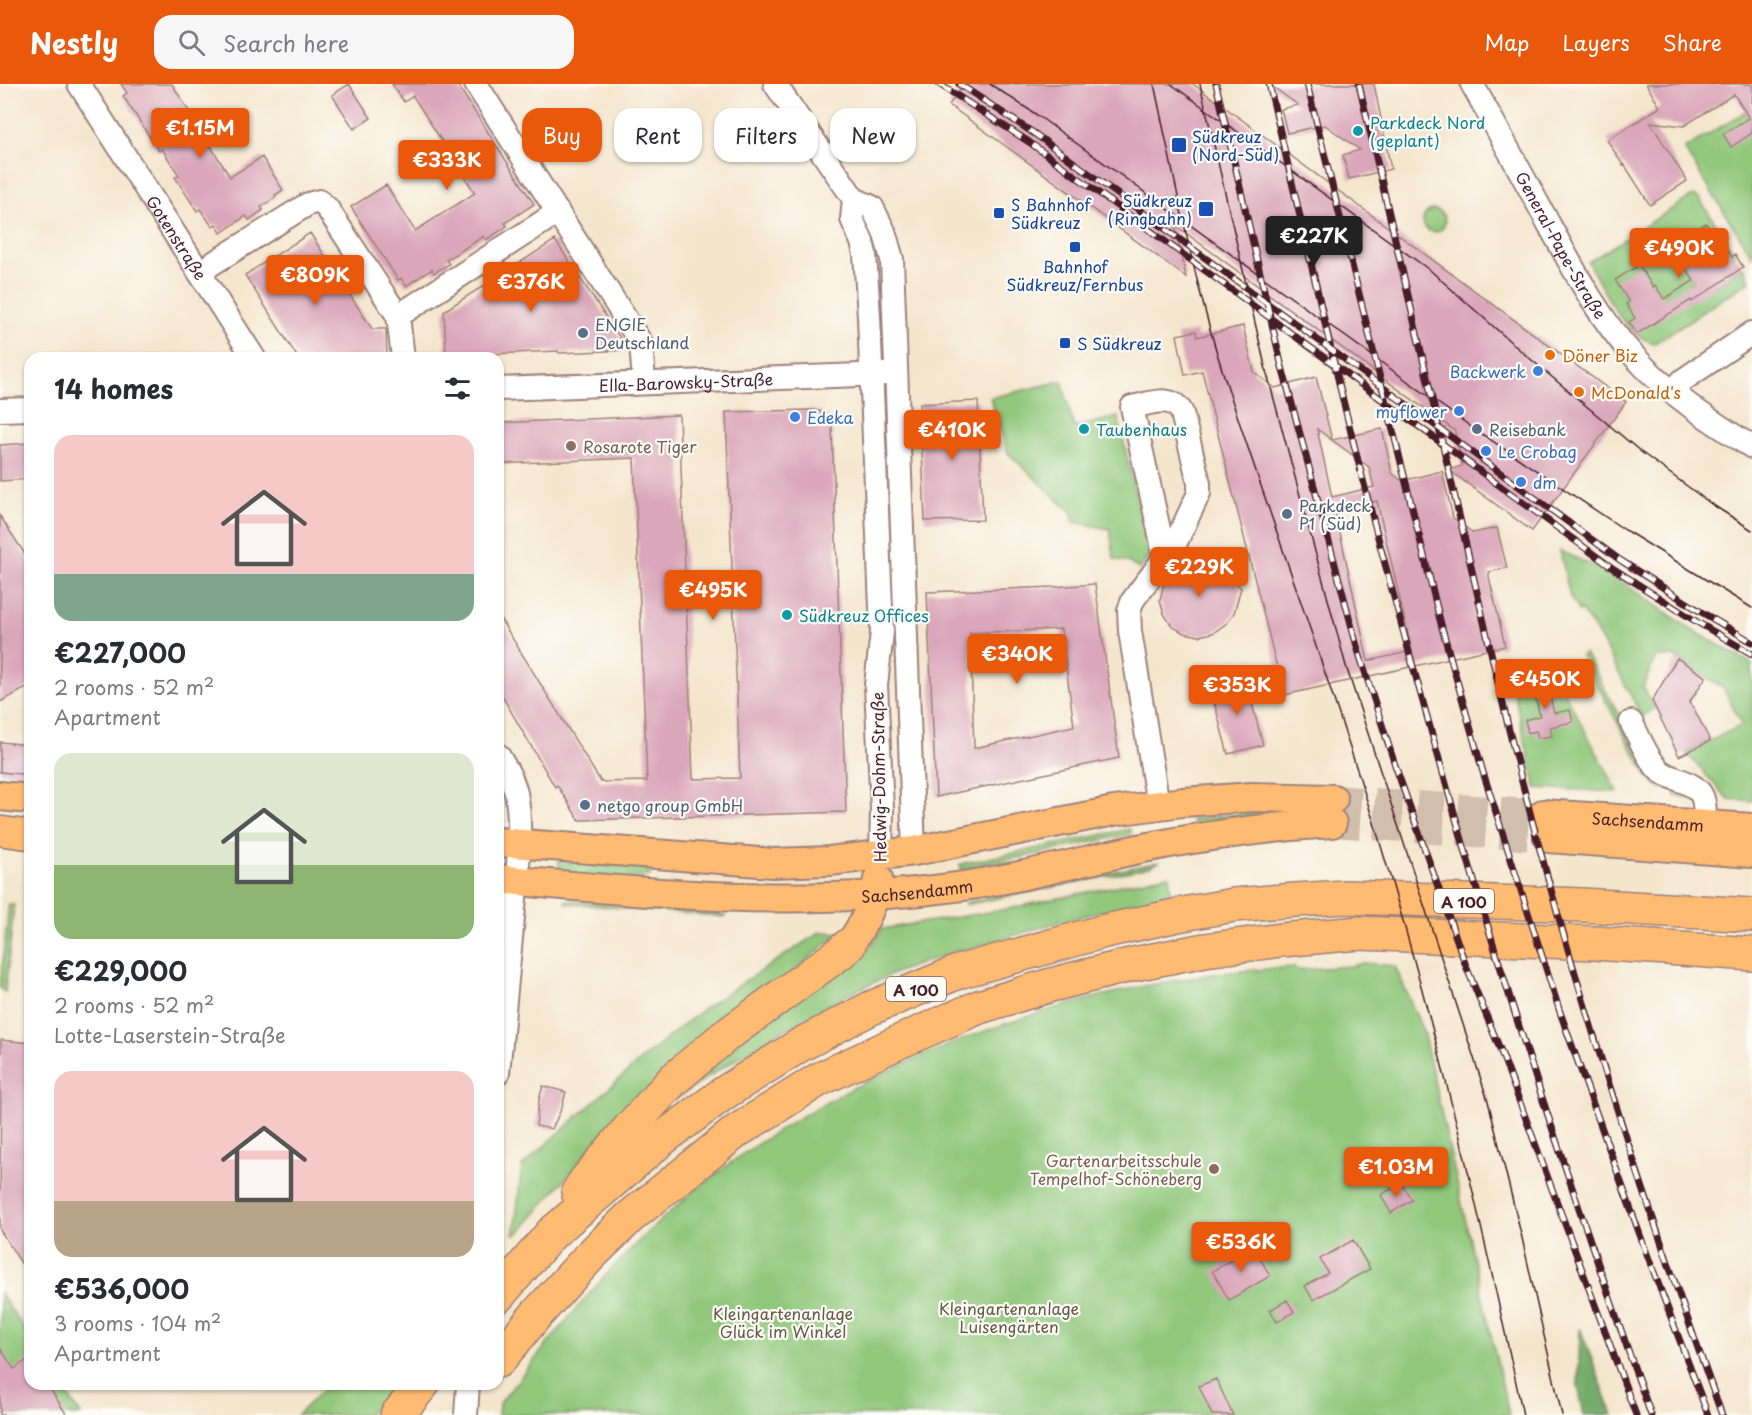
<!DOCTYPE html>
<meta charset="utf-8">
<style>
:root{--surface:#fff;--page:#f7f7f7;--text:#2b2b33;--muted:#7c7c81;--accent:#ea580c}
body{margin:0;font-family:"Playpen Sans",sans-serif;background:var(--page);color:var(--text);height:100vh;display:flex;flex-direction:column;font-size:22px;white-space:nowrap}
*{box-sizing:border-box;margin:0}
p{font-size:20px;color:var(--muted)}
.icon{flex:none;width:33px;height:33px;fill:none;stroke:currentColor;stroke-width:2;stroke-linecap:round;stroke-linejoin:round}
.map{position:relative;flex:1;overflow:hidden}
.sheet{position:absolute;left:24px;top:268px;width:480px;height:1038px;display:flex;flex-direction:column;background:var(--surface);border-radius:18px;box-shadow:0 2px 4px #0004}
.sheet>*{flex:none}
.top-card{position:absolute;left:522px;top:24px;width:570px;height:54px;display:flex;gap:12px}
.price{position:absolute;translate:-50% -51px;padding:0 14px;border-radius:6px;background:var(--accent);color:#fff;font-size:20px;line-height:39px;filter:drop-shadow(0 2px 3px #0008)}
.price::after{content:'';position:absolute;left:50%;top:36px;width:18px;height:14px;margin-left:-9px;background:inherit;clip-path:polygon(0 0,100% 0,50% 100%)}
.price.current{background:#222;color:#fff}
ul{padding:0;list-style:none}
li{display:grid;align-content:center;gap:12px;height:318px;padding:0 30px}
li span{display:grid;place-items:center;height:186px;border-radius:18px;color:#555}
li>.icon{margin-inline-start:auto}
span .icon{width:108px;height:108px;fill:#fffc;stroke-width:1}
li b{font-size:26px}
h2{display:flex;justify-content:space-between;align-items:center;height:72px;padding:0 30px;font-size:26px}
.pill{padding:0 21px;border-radius:18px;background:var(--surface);box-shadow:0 2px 4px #0004;font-size:21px;line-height:54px}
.pill.current{background:var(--accent);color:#fff}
header{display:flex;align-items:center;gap:36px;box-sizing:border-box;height:84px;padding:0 30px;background:var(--accent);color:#fff}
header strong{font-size:28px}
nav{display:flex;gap:33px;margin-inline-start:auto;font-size:21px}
.search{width:420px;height:54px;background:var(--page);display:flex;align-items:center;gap:15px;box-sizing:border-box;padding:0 21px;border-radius:18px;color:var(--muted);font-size:22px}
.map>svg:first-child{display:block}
</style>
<header>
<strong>Nestly</strong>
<div class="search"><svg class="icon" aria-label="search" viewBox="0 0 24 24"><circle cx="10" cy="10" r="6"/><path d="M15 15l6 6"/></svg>Search here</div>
<nav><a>Map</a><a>Layers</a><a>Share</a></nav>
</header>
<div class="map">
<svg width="1752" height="1331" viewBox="0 0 1752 1331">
<rect width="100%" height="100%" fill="#fdfcf7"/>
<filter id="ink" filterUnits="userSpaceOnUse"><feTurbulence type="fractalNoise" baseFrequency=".0167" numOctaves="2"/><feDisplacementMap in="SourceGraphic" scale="12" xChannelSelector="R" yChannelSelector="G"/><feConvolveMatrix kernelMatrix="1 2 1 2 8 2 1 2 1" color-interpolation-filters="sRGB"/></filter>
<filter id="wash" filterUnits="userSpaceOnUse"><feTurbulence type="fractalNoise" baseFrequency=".008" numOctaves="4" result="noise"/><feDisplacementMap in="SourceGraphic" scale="24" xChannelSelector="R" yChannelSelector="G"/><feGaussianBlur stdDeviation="1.35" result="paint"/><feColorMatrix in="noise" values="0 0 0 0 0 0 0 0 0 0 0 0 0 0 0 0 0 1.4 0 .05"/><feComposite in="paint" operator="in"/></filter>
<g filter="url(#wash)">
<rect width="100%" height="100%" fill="#f4e6cd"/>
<!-- green -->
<path fill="#91c87b" stroke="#6e7453" stroke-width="1.5" d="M 1745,28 L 1752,40 L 1752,172 L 1684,65 Z
M 1694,112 L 1699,114 L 1735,170 L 1732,173 L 1722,158 L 1719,160 L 1706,139 L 1674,159 L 1687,180 L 1684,182 L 1694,197 L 1690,199 L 1716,202 L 1743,183 L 1750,197 L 1655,259 C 1624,254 1602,203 1588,178 L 1689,114 Z
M1423 137a11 11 0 1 1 22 0a11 11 0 1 1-22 0Z
M 1062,297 L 1074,343 L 1118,333 L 1150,471 L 1139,485 L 1128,478 L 1114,475 L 1110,445 L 1074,438 L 1072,429 L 1008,369 L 990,314 Z
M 1560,467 L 1609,489 L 1692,546 L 1752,580 L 1752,717 L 1728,715 L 1686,669 L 1742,641 L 1723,604 L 1674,572 L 1655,574 L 1643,603 L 1655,624 L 1642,633 L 1598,550 L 1581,526 L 1579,528 L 1570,513 Z
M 1585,569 L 1649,686 L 1695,713 L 1675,712 L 1675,706 L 1660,704 L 1648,694 L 1581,572 Z
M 1549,580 L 1618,708 L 1536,704 L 1509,588 Z
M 1297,724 L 1296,730 L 1193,746 L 1192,735 Z
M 1130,745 L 1131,750 L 961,786 L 960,780 Z
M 559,776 L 651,785 L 650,792 L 632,794 L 558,791 Z
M 1159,778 L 1150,783 L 966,821 L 965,818 Z
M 1169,791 L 1171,810 L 1148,814 L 1148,816 L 1059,838 L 963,867 L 962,865 L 897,888 L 862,904 L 822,924 L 822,926 L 777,950 L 717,987 L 676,1015 L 763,936 L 871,861 L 882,845 L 1002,826 Z
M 566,816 L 725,831 L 725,833 L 565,819 Z
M 9,820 L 14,821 L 5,908 L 0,904 Z
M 820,848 L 839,849 L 605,1048 L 517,1151 L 514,1151 L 522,1082 L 644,973 L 703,925 Z
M 1364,879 L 1395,882 L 1423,947 L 1509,1331 L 498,1331 L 499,1320 C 551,1256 600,1191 661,1136 C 802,1006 1006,923 1195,893 C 1227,887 1260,886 1293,883 L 1297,886 L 1351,882 Z
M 0,1209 L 30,1254 L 30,1300 L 61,1301 L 81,1331 L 0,1331 Z
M 328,1301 L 328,1300 L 393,1301 L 368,1331 L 297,1331 Z"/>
<!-- forest -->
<path fill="#74ac6b" stroke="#5f664b" stroke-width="1.5" d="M 1580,1244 L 1613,1331 L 1584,1331 L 1578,1302 Z"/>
<g id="blocks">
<!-- building -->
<path fill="#daa6b9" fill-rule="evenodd" d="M 121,0 L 172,0 L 230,93 L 262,73 L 283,106 L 275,111 L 276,113 L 261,123 L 263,126 L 249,136 L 246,132 L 221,149 L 216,140 L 212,142 L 200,125 L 197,127 L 175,93 L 179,91 L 162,65 L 159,67 L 123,12 L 127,9 Z
M 349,0 L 371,34 L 354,45 L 332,11 Z
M 392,0 L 457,0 L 534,120 L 505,139 L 507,142 L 500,147 L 486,156 L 484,152 L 446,176 L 449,180 L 434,189 L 432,185 L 406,202 L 401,194 L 398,196 L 351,123 L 386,101 L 415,147 L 475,109 L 413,12 L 404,18 Z
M 963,0 L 1193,0 L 1626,318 L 1532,447 L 1449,386 L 1462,382 L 1455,347 L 1175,141 L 1186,193 L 949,21 Z
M 1269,0 L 1374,0 L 1391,85 L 1349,95 L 1343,71 L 1360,66 L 1325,41 L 1287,49 L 1281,25 L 1298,21 Z
M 1646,0 L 1752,0 L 1752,49 L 1731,63 L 1723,50 L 1749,34 L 1734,10 L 1684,42 L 1650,38 L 1687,97 L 1650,121 L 1624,80 L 1623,81 L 1607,56 L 1660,23 Z
M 1706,139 L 1719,160 L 1722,158 L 1732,173 L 1735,170 L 1743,183 L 1692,218 L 1691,216 L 1637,250 L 1629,238 L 1635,234 L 1626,220 L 1629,218 L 1615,196 L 1639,181 L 1653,203 L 1655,201 L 1664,215 L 1690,199 L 1694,197 L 1684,182 L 1687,180 L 1674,159 Z
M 310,149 L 372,245 L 386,245 L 387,274 L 298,274 L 245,191 Z
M 555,156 L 628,266 L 559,269 L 558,267 L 446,272 L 444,227 Z
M 1243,242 L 1254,288 L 1275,304 L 1316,293 L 1332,356 L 1317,345 L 1332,413 L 1374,403 L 1369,383 L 1332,356 L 1382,345 L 1392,389 L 1402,397 L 1442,387 L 1453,434 L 1473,449 L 1497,444 L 1507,484 L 1489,488 L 1489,493 L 1505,562 L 1284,611 L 1202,287 L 1185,291 L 1177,251 L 1196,247 L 1197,253 ZM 1377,417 L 1412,567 L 1368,577 L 1335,426 Z
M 978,317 L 983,436 L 925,437 L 920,320 Z
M 812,326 L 822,328 L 829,335 L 832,344 L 846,728 L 579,736 L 557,701 L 555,703 L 498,605 L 498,531 L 601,698 L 647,697 L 634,374 L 498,380 L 498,339 L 679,331 L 693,695 L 740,694 L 726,328 Z
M 30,359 L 30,395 L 0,397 L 0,361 Z
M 0,432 L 30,478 L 30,602 L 0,618 Z
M 1199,476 L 1208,477 L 1221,483 L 1241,504 L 1234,529 L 1227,539 L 1213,549 L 1199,552 L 1184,549 L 1172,542 L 1164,530 L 1160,516 L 1164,498 L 1173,486 L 1185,479 Z
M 1095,500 L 1119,674 L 936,713 L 927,508 L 1054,503 ZM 1061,545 L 1074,642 L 974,664 L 970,549 Z
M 1677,574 L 1706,593 L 1689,619 L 1694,625 L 1710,657 L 1679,672 L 1652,617 Z
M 1544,588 L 1554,629 L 1570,626 L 1573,638 L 1550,643 L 1552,652 L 1538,654 L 1536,647 L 1528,649 L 1525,636 L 1540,632 L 1530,592 Z
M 1245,593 L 1263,661 L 1228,670 L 1210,603 Z
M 0,658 L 30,661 L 30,691 L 0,688 Z
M 1,956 L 30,959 L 30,1193 L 0,1146 Z
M 543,1002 L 566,1008 L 562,1023 L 552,1045 L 536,1042 L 539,1016 Z
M 1401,1099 L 1412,1116 L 1391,1129 L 1381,1111 Z
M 1353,1156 L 1370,1185 L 1313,1216 L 1305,1202 L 1328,1189 L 1320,1175 Z
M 1254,1163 L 1270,1192 L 1229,1216 L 1212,1187 Z
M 1287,1216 L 1294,1228 L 1277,1238 L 1270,1226 Z
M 0,1264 L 14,1285 L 30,1274 L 30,1300 L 47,1300 L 67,1331 L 0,1331 Z
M 1216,1295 L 1233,1331 L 1212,1331 L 1199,1302 Z"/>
</g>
</g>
<g filter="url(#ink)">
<use href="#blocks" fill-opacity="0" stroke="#9f827c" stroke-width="1.5"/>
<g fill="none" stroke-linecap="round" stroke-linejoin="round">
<!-- major-tunnel -->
<path stroke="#d2bead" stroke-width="28" stroke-dasharray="28 14" stroke-linecap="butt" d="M 1333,715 L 1543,730
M 1332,739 L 1548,754"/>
<!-- minor casing -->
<g stroke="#9f827c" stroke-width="26">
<g id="minor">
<path id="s1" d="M 79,0 L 254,274"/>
<path d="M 476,0 L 641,259 L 644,298"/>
<path d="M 775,0 L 854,115 L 872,123 L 884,147 L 892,175 L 914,767"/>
<path id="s2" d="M 1472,0 C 1499,48 1525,96 1551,144 C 1575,188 1599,234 1633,271 C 1667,309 1709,336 1752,363"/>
<path d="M 854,115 L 852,135 L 862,158 L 865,170 L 869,233 L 882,548 L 876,601 L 882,725 L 881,772"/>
<path d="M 199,188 L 308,120 L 319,117 L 327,124 L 398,232 L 403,274"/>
<path d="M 398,232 L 558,128"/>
<path id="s3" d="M 498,305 L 886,290"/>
<path d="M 1672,308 L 1683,296 L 1752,249"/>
<path d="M 0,326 L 30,325"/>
<path d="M 1631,638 C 1640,654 1647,675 1660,687 C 1665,691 1671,693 1677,695 C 1705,705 1705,713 1705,741"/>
<path d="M 498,671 C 505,683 513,695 516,709 C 523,744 517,797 513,833 C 508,885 503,937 498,989"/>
<path d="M 1158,721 L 1130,547 L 1129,526 L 1133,516 L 1176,458 L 1199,409 L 1199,399 L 1182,329 C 1172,309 1149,320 1132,323 L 1161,455 L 1164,475"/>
</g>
</g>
<!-- major casing -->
<g stroke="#9f827c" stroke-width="32">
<g id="major">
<path d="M 0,712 L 30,715"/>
<path id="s4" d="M 1543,730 L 1752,744"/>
<path d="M 0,747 L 30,751"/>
<path d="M 1548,754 L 1752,769"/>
<path d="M 498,758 L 773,779 L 829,777 L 914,767 L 1114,727 L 1183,718 L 1252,713 L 1333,715"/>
<path id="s5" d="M 498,795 C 650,810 804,824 956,803 C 1017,795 1078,778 1138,765 C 1202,752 1267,743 1332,739"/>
<path d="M 849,861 C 864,841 874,820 878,795"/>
</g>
</g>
<!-- highway casing -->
<g stroke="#9f827c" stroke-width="36">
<path id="highway" d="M 578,1108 L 586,1096 L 633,1040 L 674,995 L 724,953 L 840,869 L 849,861
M 498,1212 L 551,1150 L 662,1055 L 724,1009 L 800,961 L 871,924 L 958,888 L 1105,847 L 1183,830 L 1234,821 L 1295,816 L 1346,813 L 1582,821 L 1752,831
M 498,1277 L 536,1231 L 591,1171 L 630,1133 L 737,1047 L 818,996 L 901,957 L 979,923 L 1051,901 L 1134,880 L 1205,866 L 1281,856 L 1360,849 L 1594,859 L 1752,870
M 397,1331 L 423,1300"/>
</g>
<!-- minor -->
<use href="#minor" stroke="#fff" stroke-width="22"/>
<!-- major -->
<use href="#major" stroke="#febb71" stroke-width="28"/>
<!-- highway -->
<use href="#highway" stroke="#febb71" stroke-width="33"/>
<!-- tram -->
<path stroke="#4a1f2b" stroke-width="1.5" d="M 990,0 L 1037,31 L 1470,342 L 1625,446 L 1752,524
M 1154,0 C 1176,101 1195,205 1228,304 C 1277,453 1332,601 1378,752 C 1436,942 1481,1136 1523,1331
M 1171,0 L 1431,187 L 1521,267 L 1641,368 L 1710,419 L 1752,446
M 1200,0 L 1265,282 L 1346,582 L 1488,1017 L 1522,1154 L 1562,1331"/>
<!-- rail casing -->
<g stroke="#4a1f2b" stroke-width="7">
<path id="rail" d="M 939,0 L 1029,58 L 1614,485 L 1697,538 L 1752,570
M 959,0 L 1035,50 L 1620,476 L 1703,529 L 1752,558
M 1216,0 L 1281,279 L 1358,566 L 1395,681 L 1466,882 L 1500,965 L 1636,1331
M 1269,0 C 1294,104 1317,208 1342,312 C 1372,436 1406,559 1441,682 C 1502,901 1575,1117 1651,1331
M 1307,0 L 1442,544 L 1483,688 L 1560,928 L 1644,1162 L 1708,1331
M 1359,0 L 1509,646 C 1566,879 1640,1106 1722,1331"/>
</g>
<!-- rail -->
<use href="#rail" stroke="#fdfcf7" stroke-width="4.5" stroke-dasharray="14" stroke-linecap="butt"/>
<!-- minor-bridge casing -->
<g stroke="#9f827c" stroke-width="26" stroke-linecap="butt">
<path id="minor-bridge" d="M 466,1331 L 468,1300"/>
</g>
<!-- minor-bridge -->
<use href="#minor-bridge" stroke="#fff" stroke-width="22"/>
</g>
</g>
<!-- markers -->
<g fill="#0f9aa8" stroke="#fdfcf7" stroke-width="2">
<circle cx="1358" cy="47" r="6"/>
<circle cx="1084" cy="345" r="6"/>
<circle cx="787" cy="531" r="6"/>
</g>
<g fill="#1a4fb4" stroke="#fdfcf7" stroke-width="2">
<rect x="1171" y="53" width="16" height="16" rx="3"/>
<rect x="1198" y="117" width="16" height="16" rx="3"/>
<rect x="993" y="123" width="12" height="12" rx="3"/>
<rect x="1069" y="157" width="12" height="12" rx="3"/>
<rect x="1059" y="253" width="12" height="12" rx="3"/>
</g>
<g fill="#5c6f8a" stroke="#fdfcf7" stroke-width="2">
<circle cx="583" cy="249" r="6"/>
<circle cx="1477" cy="345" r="6"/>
<circle cx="1287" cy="430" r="6"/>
<circle cx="585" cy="721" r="6"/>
</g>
<g fill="#e8710a" stroke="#fdfcf7" stroke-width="2">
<circle cx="1550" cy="271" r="6"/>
<circle cx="1579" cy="308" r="6"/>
</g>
<g fill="#3f7fe0" stroke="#fdfcf7" stroke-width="2">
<circle cx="1538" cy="287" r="6"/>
<circle cx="1459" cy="327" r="6"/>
<circle cx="795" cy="333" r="6"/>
<circle cx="1486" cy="367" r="6"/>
<circle cx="1521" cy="398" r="6"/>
</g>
<g fill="#8d6e63" stroke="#fdfcf7" stroke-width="2">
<circle cx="571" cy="362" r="6"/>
<circle cx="1214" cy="1085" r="6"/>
</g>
<g text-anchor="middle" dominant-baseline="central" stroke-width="4.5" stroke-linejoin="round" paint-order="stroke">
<!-- shield labels -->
<g fill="#fdfcf7" stroke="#806168" stroke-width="1.5">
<rect x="1434" y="805" width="60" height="24" rx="4.5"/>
<rect x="886" y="893" width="60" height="24" rx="4.5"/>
</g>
<g font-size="15" font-weight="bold" fill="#4a1f2b">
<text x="1464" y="817">A 100</text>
<text x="916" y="905">A 100</text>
</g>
<!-- culture labels -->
<g font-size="16" fill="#0d838f" stroke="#fdfcf7" text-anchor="start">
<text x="1370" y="38">Parkdeck Nord<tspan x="1370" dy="18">(geplant)</tspan></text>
<text x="1096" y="345">Taubenhaus</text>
<text x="799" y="531">Südkreuz Offices</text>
</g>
<!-- transit labels -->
<g font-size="16" fill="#164399" stroke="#fdfcf7" text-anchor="start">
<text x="1192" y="52">Südkreuz<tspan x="1192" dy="18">(Nord-Süd)</tspan></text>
<text x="1192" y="116" text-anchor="end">Südkreuz<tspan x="1192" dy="18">(Ringbahn)</tspan></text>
<text x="1011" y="120">S Bahnhof<tspan x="1011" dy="18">Südkreuz</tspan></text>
<text x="1075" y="182" text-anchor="middle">Bahnhof<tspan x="1075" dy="18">Südkreuz/Fernbus</tspan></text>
<text x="1077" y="259">S Südkreuz</text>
</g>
<!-- street labels -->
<g font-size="16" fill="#4a1f2b" stroke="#fdfcf7">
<text stroke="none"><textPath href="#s1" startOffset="182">Gotenstraße</textPath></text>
<text stroke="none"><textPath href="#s2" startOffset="184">General-Pape-Straße</textPath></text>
<text stroke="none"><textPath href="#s3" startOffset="188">Ella-Barowsky-Straße</textPath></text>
<text transform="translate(878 693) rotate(-91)">Hedwig-Dohm-Straße</text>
<text stroke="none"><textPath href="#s4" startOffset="105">Sachsendamm</textPath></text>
<text stroke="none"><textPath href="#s5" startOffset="420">Sachsendamm</textPath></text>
</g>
<!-- service labels -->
<g font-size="16" fill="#4e5e75" stroke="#fdfcf7" text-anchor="start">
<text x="595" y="240">ENGIE<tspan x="595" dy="18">Deutschland</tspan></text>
<text x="1489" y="345">Reisebank</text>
<text x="1299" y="421">Parkdeck<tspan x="1299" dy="18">P1 (Süd)</tspan></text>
<text x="597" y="721">netgo group GmbH</text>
</g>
<!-- food labels -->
<g font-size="16" fill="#c56008" stroke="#fdfcf7" text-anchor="start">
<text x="1562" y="271">Döner Biz</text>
<text x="1591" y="308">McDonald's</text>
</g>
<!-- shop labels -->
<g font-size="16" fill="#366cbe" stroke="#fdfcf7" text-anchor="start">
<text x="1526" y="287" text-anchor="end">Backwerk</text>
<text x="1447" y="327" text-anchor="end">myflower</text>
<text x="807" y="333">Edeka</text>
<text x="1498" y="367">Le Crobag</text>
<text x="1533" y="398">dm</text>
</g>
<!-- education labels -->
<g font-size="16" fill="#785e54" stroke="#fdfcf7" text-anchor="start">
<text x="583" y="362">Rosarote Tiger</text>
<text x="1202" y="1076" text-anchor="end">Gartenarbeitsschule<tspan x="1202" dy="18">Tempelhof-Schöneberg</tspan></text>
</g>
<!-- park labels -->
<g font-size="16" fill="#635a47" stroke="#fdfcf7">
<text x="1009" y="1224">Kleingartenanlage<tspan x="1009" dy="18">Luisengärten</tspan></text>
<text x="783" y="1229">Kleingartenanlage<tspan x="783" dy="18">Glück im Winkel</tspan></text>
</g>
</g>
</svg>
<b class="price" style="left:200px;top:75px">€1.15M</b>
<b class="price" style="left:447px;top:107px">€333K</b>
<b class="price current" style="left:1314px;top:183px">€227K</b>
<b class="price" style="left:1679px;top:195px">€490K</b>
<b class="price" style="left:315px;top:222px">€809K</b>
<b class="price" style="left:531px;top:229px">€376K</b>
<b class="price" style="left:952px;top:377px">€410K</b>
<b class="price" style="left:1199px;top:514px">€229K</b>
<b class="price" style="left:713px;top:537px">€495K</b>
<b class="price" style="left:1017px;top:601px">€340K</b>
<b class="price" style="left:1545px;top:626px">€450K</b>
<b class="price" style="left:1237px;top:632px">€353K</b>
<b class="price" style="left:1396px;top:1114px">€1.03M</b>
<b class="price" style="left:1241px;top:1189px">€536K</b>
<div class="top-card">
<a class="pill current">Buy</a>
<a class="pill">Rent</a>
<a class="pill">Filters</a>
<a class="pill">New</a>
</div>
<section class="sheet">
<h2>14 homes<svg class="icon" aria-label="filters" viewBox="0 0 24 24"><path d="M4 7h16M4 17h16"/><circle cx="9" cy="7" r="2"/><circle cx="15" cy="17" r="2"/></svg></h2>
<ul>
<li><span style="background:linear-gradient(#f6c9c9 75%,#7fa58c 0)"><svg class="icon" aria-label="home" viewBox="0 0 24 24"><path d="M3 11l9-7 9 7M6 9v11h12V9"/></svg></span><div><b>€227,000</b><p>2 rooms · 52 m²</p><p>Apartment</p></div></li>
<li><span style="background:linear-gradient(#dfe7d0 60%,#8fb573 0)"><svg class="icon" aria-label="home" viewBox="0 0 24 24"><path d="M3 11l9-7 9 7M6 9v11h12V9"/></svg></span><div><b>€229,000</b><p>2 rooms · 52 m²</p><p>Lotte-Laserstein-Straße</p></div></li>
<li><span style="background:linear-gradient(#f6c9c9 70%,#b9a48a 0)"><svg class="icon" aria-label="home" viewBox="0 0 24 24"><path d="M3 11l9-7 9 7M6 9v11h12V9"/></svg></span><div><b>€536,000</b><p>3 rooms · 104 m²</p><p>Apartment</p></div></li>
</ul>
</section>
</div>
